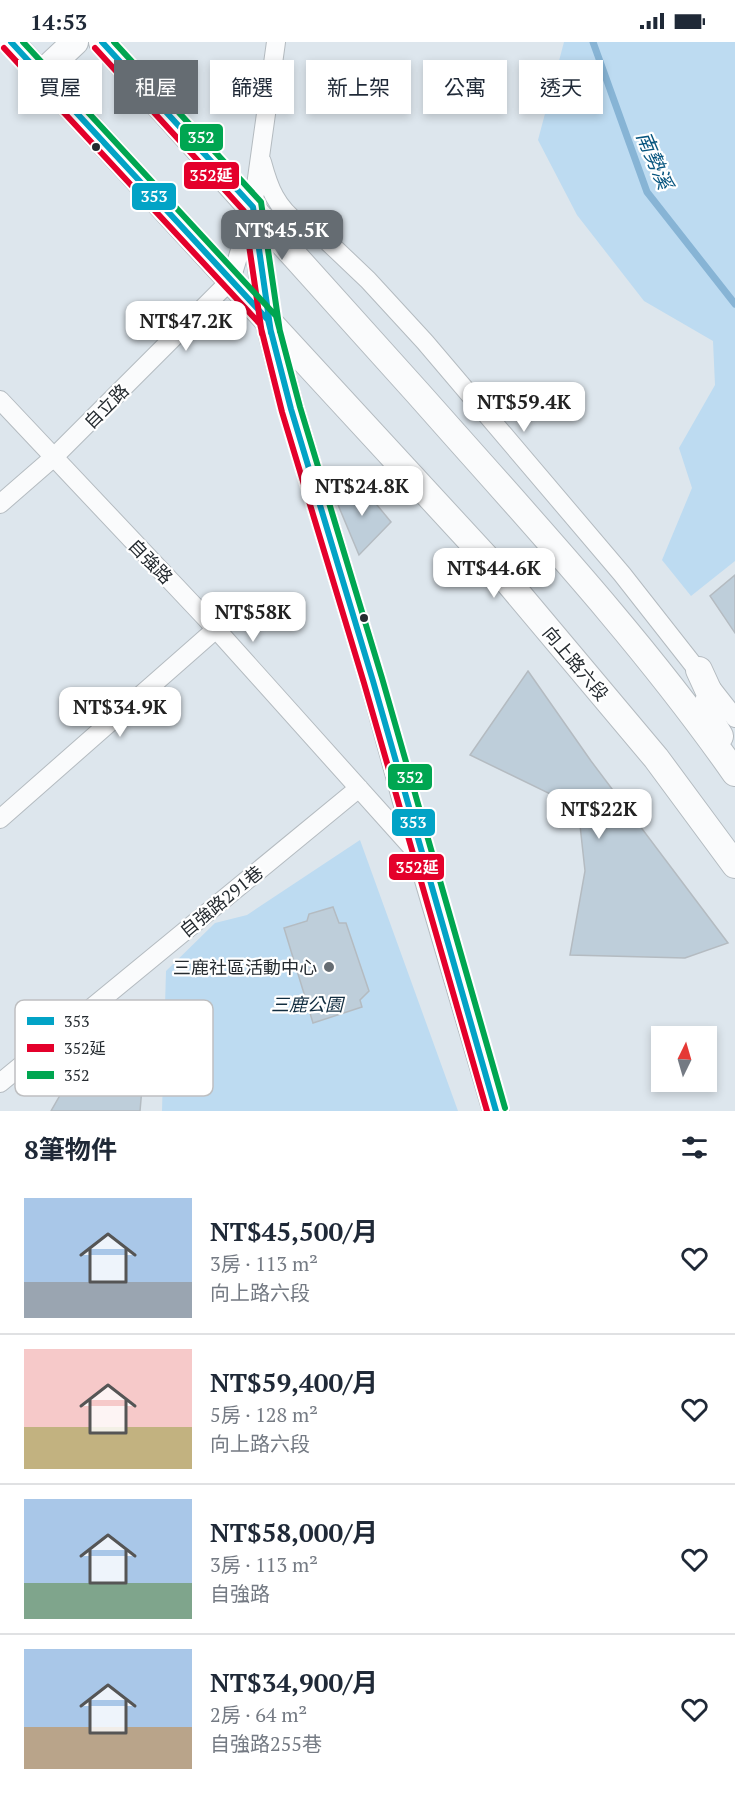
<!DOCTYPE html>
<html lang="zh-TW">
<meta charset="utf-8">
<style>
:root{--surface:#fff;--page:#f6f6f7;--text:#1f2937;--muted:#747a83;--line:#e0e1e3;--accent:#656c72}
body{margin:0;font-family:"PT Serif","Noto Sans TC",serif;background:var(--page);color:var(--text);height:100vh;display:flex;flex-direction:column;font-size:22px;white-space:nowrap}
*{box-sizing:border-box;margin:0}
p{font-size:20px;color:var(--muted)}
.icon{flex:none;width:33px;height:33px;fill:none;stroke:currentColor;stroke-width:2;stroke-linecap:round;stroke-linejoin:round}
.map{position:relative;height:1069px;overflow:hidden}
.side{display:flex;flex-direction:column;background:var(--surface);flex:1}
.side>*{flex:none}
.top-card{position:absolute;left:18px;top:18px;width:699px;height:54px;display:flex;gap:12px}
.needle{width:39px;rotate:5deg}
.fabs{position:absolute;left:651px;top:984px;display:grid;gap:12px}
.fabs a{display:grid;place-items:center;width:66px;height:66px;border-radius:0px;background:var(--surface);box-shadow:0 3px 9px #0003;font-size:30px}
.price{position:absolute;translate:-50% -51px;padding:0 14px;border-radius:12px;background:#fff;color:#222;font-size:20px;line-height:39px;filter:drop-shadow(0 2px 3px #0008)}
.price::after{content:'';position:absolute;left:50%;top:36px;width:18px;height:14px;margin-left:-9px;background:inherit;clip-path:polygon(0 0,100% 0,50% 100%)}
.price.selected{background:var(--accent);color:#fff}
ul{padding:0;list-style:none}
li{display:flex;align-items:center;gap:18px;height:150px;padding:0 24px}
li+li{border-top:2px solid var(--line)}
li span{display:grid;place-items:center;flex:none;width:168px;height:120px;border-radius:0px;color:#555}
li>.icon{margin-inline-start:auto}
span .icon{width:72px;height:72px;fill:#fffc;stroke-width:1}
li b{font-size:26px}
h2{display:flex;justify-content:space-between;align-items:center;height:72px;padding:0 24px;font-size:26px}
.pill{padding:0 21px;border-radius:0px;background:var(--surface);box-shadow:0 3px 9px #0003;font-size:21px;line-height:54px}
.pill.selected{background:var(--accent);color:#fff}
.status{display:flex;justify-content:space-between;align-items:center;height:42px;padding:0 30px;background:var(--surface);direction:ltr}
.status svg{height:16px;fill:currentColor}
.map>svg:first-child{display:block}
</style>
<div class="status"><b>14:53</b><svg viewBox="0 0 49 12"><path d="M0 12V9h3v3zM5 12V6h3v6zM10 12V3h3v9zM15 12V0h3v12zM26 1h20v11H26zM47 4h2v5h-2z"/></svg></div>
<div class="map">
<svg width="735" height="1069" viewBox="0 0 735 1069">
<rect width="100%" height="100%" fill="#dde6ed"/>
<!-- green -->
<path fill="#bddbf1" d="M 564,0 L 735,0 L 735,519 L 691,554 L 662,518 L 692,446 L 679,406 L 715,343 L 713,299 L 644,259 L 577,173 L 538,98 Z
M 360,798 L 458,1069 L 162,1069 L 166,929 L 215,881 L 247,873 Z"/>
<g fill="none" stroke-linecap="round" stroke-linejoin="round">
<!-- stream -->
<path stroke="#87b4d5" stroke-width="7" d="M 593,0 L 647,150 L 735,262"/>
</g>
<!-- building -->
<path fill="#beceda" stroke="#b4bbc1" stroke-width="1.5" d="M 352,445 L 363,446 L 391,480 L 359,513 L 336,458 Z
M 735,533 L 735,591 L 710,554 Z
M 528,629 L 591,719 L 728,901 L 685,916 L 570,913 L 585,829 L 579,774 L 567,760 L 470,713 Z
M 333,865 L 339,881 L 346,881 L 369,949 L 360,958 L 362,965 L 313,981 L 284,886 L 307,879 L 309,872 Z
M 67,1041 L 142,1046 L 140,1069 L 51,1069 Z"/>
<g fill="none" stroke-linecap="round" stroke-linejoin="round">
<!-- street casing -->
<g stroke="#b4bbc0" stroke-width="20">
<path id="street" d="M 262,120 C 269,146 276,165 299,182
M 261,174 L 307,188 L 327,199 L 368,238 L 425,300 L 622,532 L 735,676
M 0,358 L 216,587 L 417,811
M 0,462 L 54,415 L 231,238 L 253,165 L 276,0
M 0,777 L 216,587
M 0,1041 L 359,746"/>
</g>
<!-- secondary casing -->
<g stroke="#b4bbc0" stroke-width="28">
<path id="secondary" d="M 11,0 L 504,535 L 656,716 L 735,823
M 102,0 C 221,131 339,262 456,394 C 553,503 651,611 735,731
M 41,32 L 75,0
M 253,165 L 268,278 L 291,367 L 373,639 L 421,814 L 496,1069
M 699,628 L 710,652 L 708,661 L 714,684 L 720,694"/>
</g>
<!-- street -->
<use href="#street" stroke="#fafbfc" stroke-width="18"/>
<!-- secondary -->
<use href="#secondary" stroke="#fafbfc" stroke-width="26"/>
<!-- bus-1 casing -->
<g stroke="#fff" stroke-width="10">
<path id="bus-1" d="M 11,0 L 268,278 L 291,367 L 373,639 L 496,1069
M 102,0 L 253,165 L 271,291"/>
</g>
<!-- bus-2 casing -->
<g stroke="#fff" stroke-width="10">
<path id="bus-2" d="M 4,6 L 260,282 L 282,370 L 364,641 L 487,1069
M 95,6 L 244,169 L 262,292"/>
</g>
<!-- bus-3 casing -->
<g stroke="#fff" stroke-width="10">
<path id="bus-3" d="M 23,0 L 276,274 L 300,365 L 382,636 L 505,1066
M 114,0 L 261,160 L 280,290"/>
</g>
<!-- bus-1 -->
<use href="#bus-1" stroke="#02a3c6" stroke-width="6"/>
<!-- bus-2 -->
<use href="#bus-2" stroke="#e4002b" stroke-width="6"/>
<!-- bus-3 -->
<use href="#bus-3" stroke="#00a651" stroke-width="6"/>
</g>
<!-- markers -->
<g fill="#252b30" stroke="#fff" stroke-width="2">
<circle cx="96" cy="105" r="5"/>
<circle cx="364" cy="576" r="5"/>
</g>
<circle fill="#656c72" stroke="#fff" stroke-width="2" cx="329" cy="925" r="6"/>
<g text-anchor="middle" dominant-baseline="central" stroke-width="4.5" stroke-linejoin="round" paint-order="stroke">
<!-- street labels -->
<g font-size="18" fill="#252b30" stroke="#fff">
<text transform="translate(106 364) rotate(-45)">自立路</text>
<text transform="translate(151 519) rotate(46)">自強路</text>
<text transform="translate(576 621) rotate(50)">向上路六段</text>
<text transform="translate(221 859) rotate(-39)">自強路291巷</text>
</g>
<!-- poi labels -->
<g font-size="18" fill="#252b30" stroke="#fff" text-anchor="end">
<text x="317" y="925">三鹿社區活動中心</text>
</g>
<!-- park labels -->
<g font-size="18" font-style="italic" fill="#112d40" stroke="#fff">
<text x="307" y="962">三鹿公園</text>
</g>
<!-- water labels -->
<g font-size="20" font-style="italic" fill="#07557f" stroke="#fff">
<text transform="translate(655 118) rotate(67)">南勢溪</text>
</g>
</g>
<!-- legend -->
<rect x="15" y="958" width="198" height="96" rx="9" fill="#fff" stroke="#bebfc1" stroke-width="1.5"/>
<rect x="27" y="975" width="27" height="8" fill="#02a3c6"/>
<rect x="27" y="1002" width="27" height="8" fill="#e4002b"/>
<rect x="27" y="1029" width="27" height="8" fill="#00a651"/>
<g font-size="16" fill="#252b30">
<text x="64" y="985">353</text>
<text x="64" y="1012">352延</text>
<text x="64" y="1039">352</text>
</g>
<g stroke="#fff" stroke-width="2">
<rect x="179" y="81" width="45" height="29" rx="6" fill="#00a651"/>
<rect x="183" y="119" width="57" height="29" rx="6" fill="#e4002b"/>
<rect x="131" y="140" width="46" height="29" rx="6" fill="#02a3c6"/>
<rect x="387" y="721" width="46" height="28" rx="6" fill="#00a651"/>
<rect x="391" y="766" width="45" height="29" rx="6" fill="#02a3c6"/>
<rect x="388" y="811" width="57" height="28" rx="6" fill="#e4002b"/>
</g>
<g font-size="16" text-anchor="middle" font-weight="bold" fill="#fff">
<text x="201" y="101">352</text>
<text x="211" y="139">352延</text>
<text x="154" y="160">353</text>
<text x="410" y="741">352</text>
<text x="413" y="786">353</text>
<text x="417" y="831">352延</text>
</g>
</svg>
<div class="fabs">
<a><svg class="needle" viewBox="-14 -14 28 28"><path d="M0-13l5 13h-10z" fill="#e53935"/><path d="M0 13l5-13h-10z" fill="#747a83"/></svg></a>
</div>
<b class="price selected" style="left:282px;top:219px">NT$45.5K</b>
<b class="price" style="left:186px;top:310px">NT$47.2K</b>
<b class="price" style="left:524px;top:391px">NT$59.4K</b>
<b class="price" style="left:362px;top:475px">NT$24.8K</b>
<b class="price" style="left:494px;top:557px">NT$44.6K</b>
<b class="price" style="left:253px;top:601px">NT$58K</b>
<b class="price" style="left:120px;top:696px">NT$34.9K</b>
<b class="price" style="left:599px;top:798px">NT$22K</b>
<div class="top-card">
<a class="pill">買屋</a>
<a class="pill selected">租屋</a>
<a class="pill">篩選</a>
<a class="pill">新上架</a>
<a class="pill">公寓</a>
<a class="pill">透天</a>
</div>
</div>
<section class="side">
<h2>8筆物件<svg class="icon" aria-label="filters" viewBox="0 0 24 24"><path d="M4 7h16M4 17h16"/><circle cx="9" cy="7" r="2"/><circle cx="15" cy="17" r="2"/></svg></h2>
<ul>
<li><span style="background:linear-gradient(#a9c7e8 70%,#9aa5b1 0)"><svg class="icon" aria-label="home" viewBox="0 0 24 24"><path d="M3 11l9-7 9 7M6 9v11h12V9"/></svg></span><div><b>NT$45,500/月</b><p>3房 · 113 m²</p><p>向上路六段</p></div><svg class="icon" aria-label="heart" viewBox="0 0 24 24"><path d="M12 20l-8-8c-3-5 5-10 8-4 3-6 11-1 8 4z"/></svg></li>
<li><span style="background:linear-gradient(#f6c9c9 65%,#c2b280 0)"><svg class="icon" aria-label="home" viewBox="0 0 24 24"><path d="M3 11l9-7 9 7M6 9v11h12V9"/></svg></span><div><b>NT$59,400/月</b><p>5房 · 128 m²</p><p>向上路六段</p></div><svg class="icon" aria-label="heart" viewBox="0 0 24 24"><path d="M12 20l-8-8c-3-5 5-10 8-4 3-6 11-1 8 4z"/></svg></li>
<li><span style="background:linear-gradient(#a9c7e8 70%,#7fa58c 0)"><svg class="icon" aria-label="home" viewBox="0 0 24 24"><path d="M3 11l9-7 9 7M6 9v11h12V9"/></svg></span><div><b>NT$58,000/月</b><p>3房 · 113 m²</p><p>自強路</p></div><svg class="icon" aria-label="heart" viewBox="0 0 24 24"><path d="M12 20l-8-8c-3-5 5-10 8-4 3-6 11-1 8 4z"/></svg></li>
<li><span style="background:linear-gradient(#a9c7e8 65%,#b9a48a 0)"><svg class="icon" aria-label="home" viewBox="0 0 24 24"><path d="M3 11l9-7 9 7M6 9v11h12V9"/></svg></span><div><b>NT$34,900/月</b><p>2房 · 64 m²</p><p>自強路255巷</p></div><svg class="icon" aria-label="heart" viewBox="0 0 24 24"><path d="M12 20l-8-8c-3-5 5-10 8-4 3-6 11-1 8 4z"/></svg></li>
</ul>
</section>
